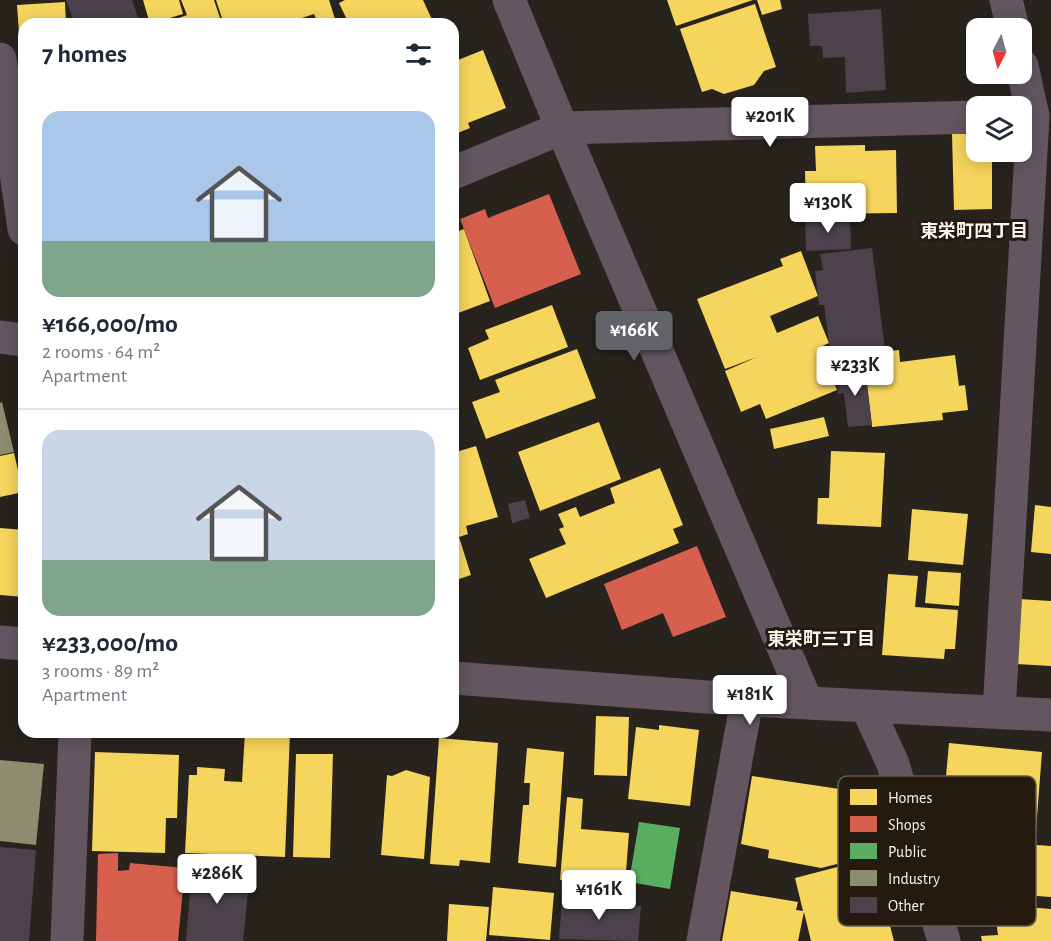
<!DOCTYPE html>
<meta charset="utf-8">
<style>
:root{--surface:#fff;--page:#f6f6f7;--text:#1f2937;--muted:#747a83;--line:#e0e1e3;--accent:#616368}
body{margin:0;font-family:"Alegreya Sans","Noto Sans JP",sans-serif;background:var(--page);color:var(--text);height:100vh;display:flex;flex-direction:column;font-size:22px;white-space:nowrap}
*{box-sizing:border-box;margin:0}
p{font-size:20px;color:var(--muted)}
.icon{flex:none;width:33px;height:33px;fill:none;stroke:currentColor;stroke-width:2;stroke-linecap:round;stroke-linejoin:round}
.map{position:relative;flex:1;overflow:hidden}
.details{position:absolute;left:18px;top:18px;width:441px;height:720px;display:flex;flex-direction:column;background:var(--surface);border-radius:18px;box-shadow:0 3px 15px #0003}
.details>*{flex:none}
.needle{width:39px;rotate:186deg}
.fabs{position:absolute;left:966px;top:18px;display:grid;gap:12px}
.fabs a{display:grid;place-items:center;width:66px;height:66px;border-radius:12px;background:var(--surface);box-shadow:0 3px 15px #0003;font-size:30px}
.price{position:absolute;translate:-50% -51px;padding:0 14px;border-radius:6px;background:#fff;color:#222;font-size:20px;line-height:39px;filter:drop-shadow(0 2px 3px #0008)}
.price::after{content:'';position:absolute;left:50%;top:36px;width:18px;height:14px;margin-left:-9px;background:inherit;clip-path:polygon(0 0,100% 0,50% 100%)}
.price.active{background:var(--accent);color:#fff}
ul{padding:0;list-style:none}
li{display:grid;align-content:center;gap:12px;height:318px;padding:0 24px}
li+li{border-top:2px solid var(--line)}
li span{display:grid;place-items:center;height:186px;border-radius:18px;color:#555}
li>.icon{margin-inline-start:auto}
span .icon{width:108px;height:108px;fill:#fffc;stroke-width:1}
li b{font-size:26px}
h2{display:flex;justify-content:space-between;align-items:center;height:72px;padding:0 24px;font-size:26px}
.map>svg:first-child{display:block}
</style>
<div class="map">
<svg width="1051" height="941" viewBox="0 0 1051 941">
<rect width="100%" height="100%" fill="#29231d"/>
<!-- homes -->
<path fill="#f6d55c" d="M 143,0 L 179,0 L 183,14 L 150,24 Z
M 181,0 L 214,0 L 222,24 L 162,24 L 187,15 Z
M 216,0 L 329,0 L 335,19 L 318,24 L 314,14 L 293,21 L 294,24 L 224,24 Z
M 345,0 L 423,0 L 434,24 L 349,24 L 339,3 Z
M 667,0 L 753,0 L 676,26 Z
M 757,0 L 780,0 L 782,9 L 762,15 Z
M 65,2 L 66,24 L 24,24 L 24,61 L 21,61 L 17,5 Z
M 755,4 L 776,67 L 764,71 L 754,85 L 724,94 L 712,89 L 702,92 L 680,29 Z
M 483,50 L 506,108 L 468,123 L 470,128 L 453,135 L 453,62 Z
M 952,134 L 976,134 L 976,152 L 992,152 L 992,209 L 954,210 Z
M 865,145 L 865,151 L 896,150 L 897,213 L 816,214 L 816,212 L 806,212 L 805,171 L 816,171 L 815,146 Z
M 464,229 L 490,301 L 453,315 L 453,233 Z
M 801,251 L 818,296 L 770,316 L 777,333 L 818,316 L 829,343 L 820,347 L 837,390 L 766,419 L 760,404 L 741,412 L 725,371 L 757,357 L 725,369 L 697,299 L 783,266 L 780,259 Z
M 552,305 L 568,347 L 480,380 L 468,348 L 489,339 L 485,330 Z
M 577,349 L 596,398 L 486,439 L 472,402 L 500,392 L 495,380 Z
M 899,350 L 900,362 L 955,355 L 959,386 L 965,385 L 968,410 L 942,413 L 943,420 L 872,427 L 865,366 L 873,364 L 872,359 L 877,358 L 876,353 Z
M 824,417 L 829,436 L 774,449 L 770,429 Z
M 599,422 L 621,479 L 540,511 L 518,452 Z
M 476,446 L 498,517 L 466,526 L 468,534 L 459,537 L 471,575 L 453,581 L 453,453 Z
M 831,451 L 885,453 L 881,527 L 817,524 L 818,498 L 829,498 Z
M 14,453 L 23,492 L 0,497 L 0,456 Z
M 660,468 L 683,525 L 673,529 L 679,543 L 546,598 L 529,559 L 566,544 L 559,529 L 564,527 L 558,514 L 576,507 L 580,517 L 615,503 L 610,488 Z
M 1035,505 L 1051,507 L 1051,554 L 1031,552 Z
M 912,509 L 968,514 L 963,565 L 908,560 Z
M 0,528 L 24,530 L 24,597 L 0,595 Z
M 928,571 L 961,573 L 959,606 L 925,603 Z
M 888,574 L 918,576 L 915,607 L 958,610 L 955,649 L 945,649 L 944,659 L 882,655 Z
M 1019,599 L 1051,601 L 1051,666 L 1014,664 Z
M 596,716 L 629,717 L 627,776 L 594,775 Z
M 659,725 L 699,730 L 690,806 L 628,799 L 636,727 L 659,730 Z
M 245,732 L 290,732 L 285,857 L 185,853 L 189,775 L 197,775 L 197,767 L 225,769 L 224,781 L 242,782 Z
M 304,732 L 337,732 L 337,736 L 304,734 Z
M 439,738 L 498,743 L 490,863 L 460,860 L 459,866 L 430,864 Z
M 949,743 L 1042,752 L 1036,830 L 942,821 Z
M 527,748 L 564,752 L 556,867 L 518,863 L 523,805 L 529,805 L 530,783 L 524,783 Z
M 95,752 L 179,755 L 177,818 L 166,818 L 165,853 L 92,851 Z
M 296,754 L 333,754 L 330,858 L 293,857 Z
M 406,770 L 430,777 L 424,859 L 381,855 L 387,775 L 392,776 Z
M 752,776 L 853,791 L 869,856 L 821,868 L 768,858 L 769,850 L 741,844 Z
M 567,797 L 583,799 L 581,829 L 629,833 L 624,898 L 576,894 L 577,882 L 560,880 Z
M 1011,843 L 1051,846 L 1051,897 L 1007,894 Z
M 872,858 L 883,903 L 853,911 L 884,903 L 894,941 L 811,941 L 804,912 L 798,941 L 722,941 L 731,891 L 798,902 L 796,910 L 803,911 L 795,878 Z
M 493,887 L 554,893 L 550,940 L 489,935 Z
M 449,904 L 489,907 L 486,941 L 447,941 Z
M 994,904 L 1051,909 L 1051,941 L 982,941 L 981,936 L 998,935 Z"/>
<!-- shops -->
<path fill="#d6604d" d="M 549,194 L 581,274 L 495,308 L 460,219 L 485,209 L 488,218 Z
M 697,546 L 726,617 L 673,637 L 663,613 L 622,630 L 604,584 Z
M 118,853 L 118,871 L 129,870 L 130,863 L 185,868 L 178,941 L 96,941 L 98,854 Z"/>
<!-- public -->
<path fill="#5aae61" d="M 639,822 L 680,828 L 670,889 L 629,882 Z"/>
<!-- industry -->
<path fill="#8c8c6e" d="M 2,402 L 14,452 L 0,455 L 0,403 Z
M 0,760 L 44,764 L 36,845 L 0,841 Z"/>
<!-- building -->
<path fill="#4b424c" d="M 66,0 L 132,0 L 140,24 L 75,24 Z
M 881,9 L 886,90 L 846,93 L 845,57 L 823,58 L 822,46 L 810,46 L 808,14 Z
M 850,217 L 851,249 L 806,251 L 805,219 Z
M 872,248 L 885,350 L 875,352 L 876,358 L 832,364 L 824,305 L 819,305 L 815,271 L 823,270 L 820,254 Z
M 865,369 L 872,425 L 848,427 L 844,393 L 838,394 L 836,372 Z
M 525,500 L 530,518 L 512,523 L 508,504 Z
M 0,847 L 36,850 L 29,941 L 0,941 Z
M 192,867 L 250,873 L 243,941 L 186,941 Z
M 562,900 L 641,906 L 638,941 L 559,939 Z"/>
<g fill="none" stroke-linecap="round" stroke-linejoin="round">
<!-- minor -->
<path stroke="#635661" stroke-width="33" d="M 1006,0 L 1013,28
M 0,59 L 24,229
M 453,173 L 562,128 L 976,117
M 0,337 L 24,340
M 867,707 L 893,764 L 944,941
M 999,712 L 1033,116 L 1022,66
M 67,941 L 75,732
M 703,941 L 747,700"/>
<!-- tertiary -->
<path stroke="#635661" stroke-width="33" d="M 509,0 L 562,128 L 807,703
M 0,642 L 24,644
M 453,678 L 747,700 L 1051,715"/>
</g>
<g text-anchor="middle" dominant-baseline="central" stroke-width="6" stroke-linejoin="round" paint-order="stroke">
<!-- neighbourhood labels -->
<g font-size="18" font-weight="bold" fill="#faf3eb" stroke="#241a0f">
<text x="974" y="232">東栄町四丁目</text>
<text x="821" y="640">東栄町三丁目</text>
</g>
</g>
<!-- legend -->
<rect x="838" y="776" width="198" height="150" rx="9" fill="#241a0f" stroke="#645b51" stroke-width="1.5"/>
<rect x="850" y="789" width="27" height="16" fill="#f6d55c"/>
<rect x="850" y="816" width="27" height="16" fill="#d6604d"/>
<rect x="850" y="843" width="27" height="16" fill="#5aae61"/>
<rect x="850" y="870" width="27" height="16" fill="#8c8c6e"/>
<rect x="850" y="897" width="27" height="16" fill="#4b424c"/>
<g font-size="16" fill="#faf3eb">
<text x="888" y="803">Homes</text>
<text x="888" y="830">Shops</text>
<text x="888" y="857">Public</text>
<text x="888" y="884">Industry</text>
<text x="888" y="911">Other</text>
</g>
</svg>
<div class="fabs">
<a><svg class="needle" viewBox="-14 -14 28 28"><path d="M0-13l5 13h-10z" fill="#e53935"/><path d="M0 13l5-13h-10z" fill="#747a83"/></svg></a>
<a><svg class="icon" aria-label="layers" viewBox="0 0 24 24"><path d="M12 4l9 5-9 5-9-5zM3 14l9 5 9-5"/></svg></a>
</div>
<b class="price" style="left:770px;top:148px">¥201K</b>
<b class="price" style="left:828px;top:234px">¥130K</b>
<b class="price active" style="left:634px;top:362px">¥166K</b>
<b class="price" style="left:855px;top:397px">¥233K</b>
<b class="price" style="left:750px;top:726px">¥181K</b>
<b class="price" style="left:217px;top:905px">¥286K</b>
<b class="price" style="left:599px;top:921px">¥161K</b>
<section class="details">
<h2>7 homes<svg class="icon" aria-label="filters" viewBox="0 0 24 24"><path d="M4 7h16M4 17h16"/><circle cx="9" cy="7" r="2"/><circle cx="15" cy="17" r="2"/></svg></h2>
<ul>
<li><span style="background:linear-gradient(#a9c7e8 70%,#7fa58c 0)"><svg class="icon" aria-label="home" viewBox="0 0 24 24"><path d="M3 11l9-7 9 7M6 9v11h12V9"/></svg></span><div><b>¥166,000/mo</b><p>2 rooms · 64 m²</p><p>Apartment</p></div></li>
<li><span style="background:linear-gradient(#c9d6e8 70%,#7fa58c 0)"><svg class="icon" aria-label="home" viewBox="0 0 24 24"><path d="M3 11l9-7 9 7M6 9v11h12V9"/></svg></span><div><b>¥233,000/mo</b><p>3 rooms · 89 m²</p><p>Apartment</p></div></li>
</ul>
</section>
</div>
